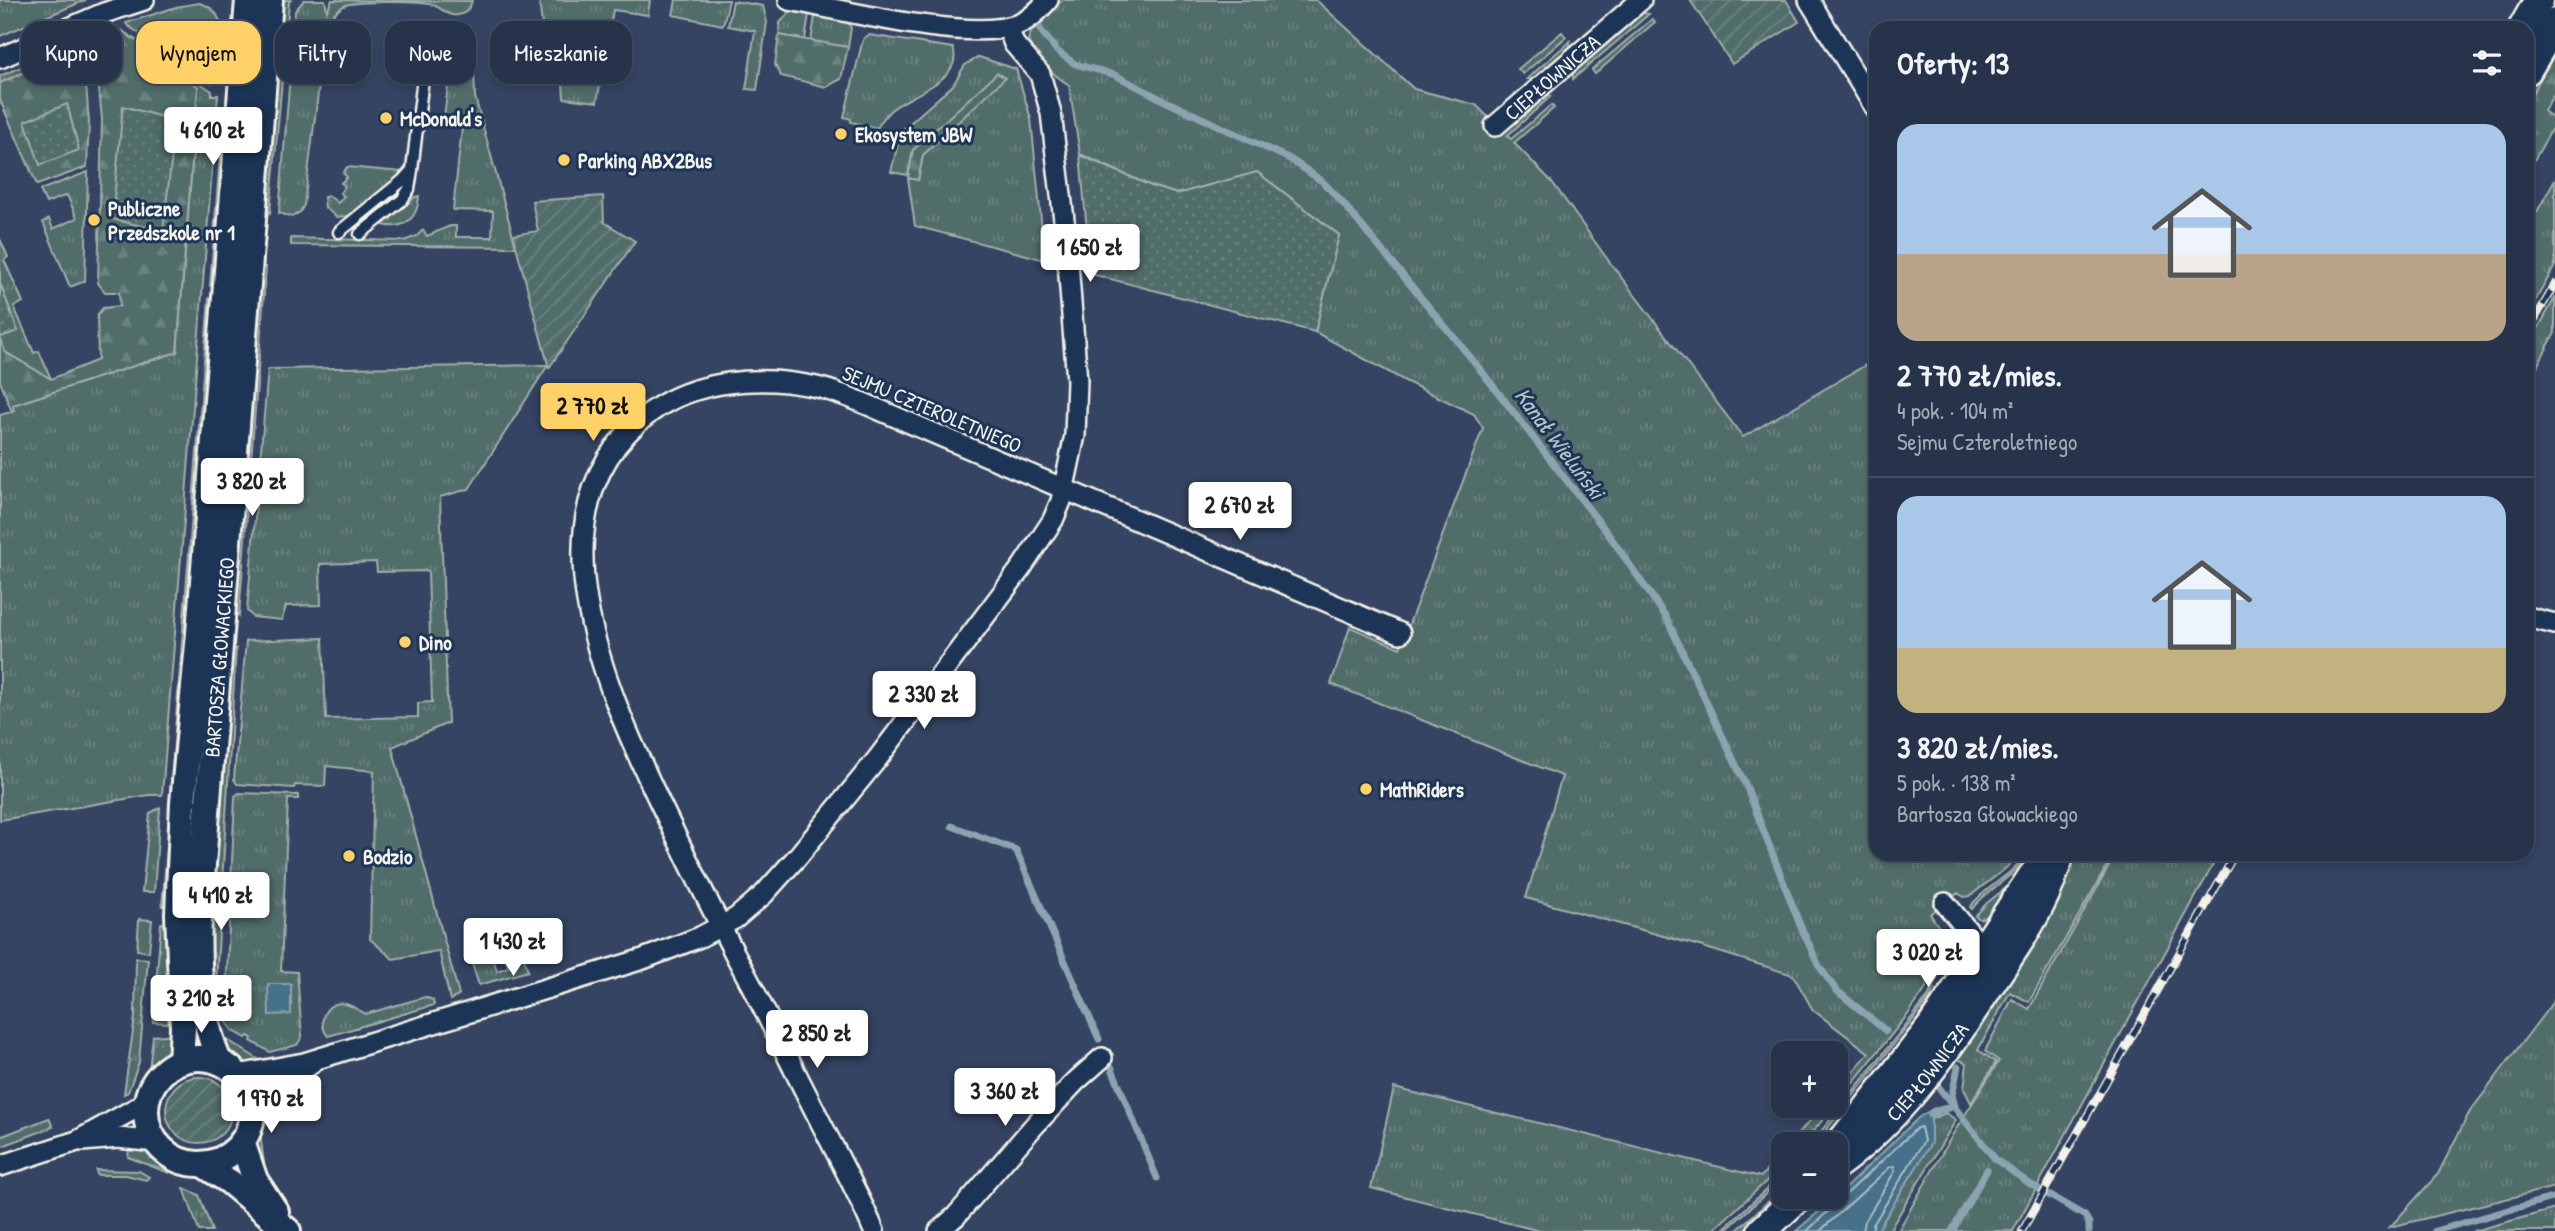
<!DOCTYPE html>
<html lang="pl">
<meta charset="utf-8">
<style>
:root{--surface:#27334a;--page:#333f54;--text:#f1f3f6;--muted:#a4aab5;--line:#434e62;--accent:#ffd166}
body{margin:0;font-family:"Patrick Hand",sans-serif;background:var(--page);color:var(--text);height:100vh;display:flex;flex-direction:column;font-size:26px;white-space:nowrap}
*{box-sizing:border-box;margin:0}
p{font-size:23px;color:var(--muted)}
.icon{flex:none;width:38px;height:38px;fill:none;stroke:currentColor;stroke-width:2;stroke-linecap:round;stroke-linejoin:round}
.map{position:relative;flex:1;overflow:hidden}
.details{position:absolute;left:1869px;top:21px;width:665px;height:840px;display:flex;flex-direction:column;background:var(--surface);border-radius:21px;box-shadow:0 4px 10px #0003,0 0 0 2px var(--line)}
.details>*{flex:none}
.banner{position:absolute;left:21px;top:21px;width:665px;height:63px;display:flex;gap:14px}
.tools{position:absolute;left:1771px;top:1041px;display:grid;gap:14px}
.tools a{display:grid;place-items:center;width:77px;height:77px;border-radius:14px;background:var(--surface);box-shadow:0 4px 10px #0003,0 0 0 2px var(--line);font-size:35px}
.price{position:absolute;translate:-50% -60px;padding:0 16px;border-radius:7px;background:#fff;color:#222;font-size:23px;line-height:46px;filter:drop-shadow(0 2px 4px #0008)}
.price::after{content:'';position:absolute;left:50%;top:42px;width:21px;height:16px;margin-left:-10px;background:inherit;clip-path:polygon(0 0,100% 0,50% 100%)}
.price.selected{background:var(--accent);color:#111}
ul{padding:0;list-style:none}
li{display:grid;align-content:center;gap:14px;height:371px;padding:0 28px}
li+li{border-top:2px solid var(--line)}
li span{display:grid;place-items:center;height:217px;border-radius:21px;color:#555}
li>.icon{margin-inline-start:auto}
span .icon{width:126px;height:126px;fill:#fffc;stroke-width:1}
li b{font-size:30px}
h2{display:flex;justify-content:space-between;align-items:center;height:84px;padding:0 28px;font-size:30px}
.chip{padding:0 24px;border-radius:21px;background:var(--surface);box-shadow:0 4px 10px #0003,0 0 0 2px var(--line);font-size:24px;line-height:63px}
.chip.selected{background:var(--accent);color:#111}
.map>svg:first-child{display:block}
</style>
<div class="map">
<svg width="2555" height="1231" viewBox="0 0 2555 1231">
<defs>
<pattern id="grass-tufts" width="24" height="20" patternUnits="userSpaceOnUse" patternTransform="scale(1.75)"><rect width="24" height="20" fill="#516d6b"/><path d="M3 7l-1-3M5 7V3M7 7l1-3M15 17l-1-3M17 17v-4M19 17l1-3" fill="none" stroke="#6b8280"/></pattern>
<pattern id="forest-firs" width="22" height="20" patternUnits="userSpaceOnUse" patternTransform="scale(1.75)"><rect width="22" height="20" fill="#516d6b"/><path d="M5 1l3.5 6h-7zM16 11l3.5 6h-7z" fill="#6b8280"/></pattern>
<pattern id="park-dots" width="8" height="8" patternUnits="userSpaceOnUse" patternTransform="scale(1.75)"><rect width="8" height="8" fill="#516d6b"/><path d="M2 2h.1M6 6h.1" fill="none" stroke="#6b8280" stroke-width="1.8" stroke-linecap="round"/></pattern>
<pattern id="garden-furrows" width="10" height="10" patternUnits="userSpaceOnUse" patternTransform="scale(1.75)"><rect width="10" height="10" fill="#516d6b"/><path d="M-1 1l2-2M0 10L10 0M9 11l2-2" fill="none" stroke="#6b8280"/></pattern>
</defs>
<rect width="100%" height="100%" fill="#344462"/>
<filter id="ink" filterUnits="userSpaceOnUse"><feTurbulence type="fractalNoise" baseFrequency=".0143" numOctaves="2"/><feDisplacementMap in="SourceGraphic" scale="14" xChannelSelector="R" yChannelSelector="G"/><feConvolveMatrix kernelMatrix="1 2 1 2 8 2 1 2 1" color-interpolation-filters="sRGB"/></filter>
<g filter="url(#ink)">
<!-- grass -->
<path fill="url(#grass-tufts)" stroke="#a2afaa" stroke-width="2" d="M 0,0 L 86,0 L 0,36 Z
M 278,0 L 291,0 L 289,2 L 270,213 L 263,205 Z
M 304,0 L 325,0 L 327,11 L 332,0 L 472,1 C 470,8 466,14 458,15 C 448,17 442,8 433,5 C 422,1 357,1 346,5 C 335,10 329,19 326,30 L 304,205 L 300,212 L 292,217 L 279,213 L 295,11 Z
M 539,0 L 650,0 L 648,15 L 613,10 L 597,102 L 564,98 L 563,83 L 549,83 Z
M 676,0 L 729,0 L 723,25 L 673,15 Z
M 1062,0 L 1316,0 L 1414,89 L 1476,105 L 1503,132 L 1547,95 L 1551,96 L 1507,136 L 1511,139 L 1551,105 L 1554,108 L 1514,143 L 1552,182 L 1608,260 L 1743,437 L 1876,359 L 1876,854 L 2019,854 L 2006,868 L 1970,896 L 1964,897 L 1958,893 L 1930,914 L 1941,930 L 1942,938 L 1925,990 L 1909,1013 L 1836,1104 L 1836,1091 L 1869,1053 L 1813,1010 L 1793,975 L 1703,947 L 1526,898 L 1562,776 L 1331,684 L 1350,627 L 1400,648 L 1483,428 L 1474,414 L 1407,382 L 1315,332 L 1339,235 L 1257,172 L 1177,194 L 1151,186 L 1080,154 L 1069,85 C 1054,75 1051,72 1041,58 C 1036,51 1030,49 1028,40 L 1032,30 Z
M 733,1 L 763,6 L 767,22 L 757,90 L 746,89 L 755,31 L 728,26 Z
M 199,3 C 232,11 221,50 219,76 L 213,75 L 212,83 L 127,25 L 126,23 L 176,7 Z
M 790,11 L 809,14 L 805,40 L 779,35 L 780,23 Z
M 1643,13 L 1649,14 L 1573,79 L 1573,73 Z
M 815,16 L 848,22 L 851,28 L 848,47 L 811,41 Z
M 1652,19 L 1655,22 L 1595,74 L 1592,70 Z
M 121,30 L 212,91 L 212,95 L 218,95 L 162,795 L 149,795 L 0,820 L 0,415 L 14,411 L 12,405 L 177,352 L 198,88 Z
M 1562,32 L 1566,37 L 1523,74 L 1518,69 Z
M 473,33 L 475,97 L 516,247 L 291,245 L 291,238 L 404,241 L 417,236 L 423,230 L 427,236 L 450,226 L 456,226 L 456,237 L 492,237 L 493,211 L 453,210 L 462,128 L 458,121 L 446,126 L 443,124 L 453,49 L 456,43 Z
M 869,35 L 953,48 C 965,80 908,95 891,110 C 885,115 881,122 877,128 L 851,122 L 851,119 L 844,117 L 862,43 L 864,38 Z
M 2555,38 L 2555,53 L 2527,103 L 2527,86 Z
M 1570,41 L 1570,47 L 1533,79 L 1527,79 Z
M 81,42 L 83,46 L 0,83 L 0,76 Z
M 979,57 L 1016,69 L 1031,119 L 1045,260 L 915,226 L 908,178 L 918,180 L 923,155 L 1004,78 L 913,150 L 908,175 L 891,172 L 901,131 L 953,85 L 965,65 Z
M 222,130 L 224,130 L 228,150 L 216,287 L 210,286 Z
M 347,167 L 403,172 L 354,213 L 348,216 L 337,217 L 325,208 L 324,197 L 329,196 L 338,203 L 344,196 L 340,193 L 345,186 L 341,183 L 347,177 L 343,173 Z
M 88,172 L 85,281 L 70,287 L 43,222 L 49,219 L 53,229 L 77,218 L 67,195 L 46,203 L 40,190 Z
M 2555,179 L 2555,266 L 2527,315 L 2527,230 Z
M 419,196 C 418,218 405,230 383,225 L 415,197 Z
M 0,239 L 8,257 L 4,260 L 23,302 L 14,307 L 34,353 L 39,351 L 51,379 L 5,352 L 0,339 Z
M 266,267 L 239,616 L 233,610 L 260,268 Z
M 209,298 L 219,299 L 178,796 L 170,795 Z
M 2555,298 L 2555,333 L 2527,385 L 2527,348 Z
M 548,365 L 469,489 L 440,497 L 448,723 L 392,747 L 459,995 L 450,1000 L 439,951 L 393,959 L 370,939 L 374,771 L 326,766 L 325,786 L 295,785 L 294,788 L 237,784 L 234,779 L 246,641 L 323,638 L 326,719 L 418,717 L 418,703 L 432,702 L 428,571 L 377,572 L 376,562 L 320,564 L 321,605 L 286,606 L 282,620 L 253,617 L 247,611 L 268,369 Z
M 236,649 L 216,984 L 215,1014 L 205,980 L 230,654 Z
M 239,793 L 298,795 L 298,799 L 288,799 L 281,971 L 297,972 L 302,1037 L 297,1045 L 270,1052 L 251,1041 L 252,1038 L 248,1036 L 246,1038 L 232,1030 L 227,1023 L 226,994 L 235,796 Z
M 160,808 L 154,892 L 142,892 L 150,813 Z
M 170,814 L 178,815 L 171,907 L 162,906 Z
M 2025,854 L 2028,854 C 2014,878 1988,888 1972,909 L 1970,907 C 1985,886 2012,877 2025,854 Z
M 2072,854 L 2114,854 L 2029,1002 L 2010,992 L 1978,1050 L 1996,1062 L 1971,1103 L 1964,1089 L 1967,1063 L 1949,1055 Z
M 2116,854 L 2219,854 L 2013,1231 L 1898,1231 L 1953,1134 L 1999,1061 L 1985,1051 L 2012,999 L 2029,1009 Z
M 2022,875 L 1993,916 L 1980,919 L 1975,916 L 1987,903 Z
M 139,919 L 152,920 L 149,952 L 137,950 Z
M 161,923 L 170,924 L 175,1019 L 167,1023 L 153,1022 Z
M 487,937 L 497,971 L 508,967 L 504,950 L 495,952 L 493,946 L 518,938 L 528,971 L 479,985 L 469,955 L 478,951 L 473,941 Z
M 1949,940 L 1951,942 L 1930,998 L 1819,1139 L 1814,1144 L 1811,1144 L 1928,997 Z
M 1958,945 L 1962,952 L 1962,967 L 1918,1028 L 1945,982 L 1951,960 Z
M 136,958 L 148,959 L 139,1062 L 128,1092 L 124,1094 L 135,1017 Z
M 425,997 L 433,1000 L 434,1005 L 328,1036 C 316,1023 325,999 346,1004 C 352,1006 360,1011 366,1014 Z
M 2555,999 L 2555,1187 L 2390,1227 L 2438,1174 L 2469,1113 Z
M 175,1034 L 172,1048 L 149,1070 L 153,1036 Z
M 218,1034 L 261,1061 C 232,1068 228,1058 218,1034 Z
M 1394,1088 L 1761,1177 L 1783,1151 L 1783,1166 L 1712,1231 L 1540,1231 L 1371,1188 Z
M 1823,1106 L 1834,1106 L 1803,1144 L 1789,1144 Z
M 263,1110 L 266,1111 L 260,1133 L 264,1163 L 258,1168 C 254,1147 253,1129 263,1110 Z
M 1946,1113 L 1956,1120 L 1889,1231 L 1877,1231 L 1931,1143 L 1931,1119 Z
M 49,1118 L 53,1127 L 0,1147 L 0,1137 Z
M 129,1149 L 147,1152 L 170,1163 L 171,1168 L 169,1173 L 128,1157 Z
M 96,1170 L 139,1171 L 149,1177 L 146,1180 L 126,1175 L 97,1175 Z
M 1783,1174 L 1783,1178 L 1725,1231 L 1721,1231 Z
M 184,1188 L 199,1195 L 212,1231 L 199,1231 Z
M 1783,1188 L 1783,1194 L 1742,1231 L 1736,1231 Z
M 2555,1209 L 2555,1231 L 2473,1231 Z"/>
<!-- forest -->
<path fill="url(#forest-firs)" stroke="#a2afaa" stroke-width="2" d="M 121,30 L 198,87 L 177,352 L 13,405 L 14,411 L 12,412 L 0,381 L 0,339 L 5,352 L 51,379 L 98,360 L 97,315 L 103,308 L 120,306 L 119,292 L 105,292 L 98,283 L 102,119 L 94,41 Z
M 779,35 L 848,47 L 841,79 L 826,87 L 781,76 L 775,65 Z
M 83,46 L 89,122 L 87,167 L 37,185 L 0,100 L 0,83 Z
M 2555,53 L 2555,92 L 2544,111 L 2555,120 L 2555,123 L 2527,173 L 2527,103 Z
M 997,73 L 1005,78 L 923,155 L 918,180 L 908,178 L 913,150 Z"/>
<!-- park -->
<path fill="url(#park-dots)" stroke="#a2afaa" stroke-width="2" d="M 67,104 L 79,150 L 40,165 L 25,121 Z
M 123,106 L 176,121 L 163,231 L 112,219 Z
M 1080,155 L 1151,186 L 1177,194 L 1257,172 L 1339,235 L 1315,332 L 1091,274 Z
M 0,283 L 18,331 L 1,337 L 0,334 Z"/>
<!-- garden -->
<path fill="url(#garden-furrows)" stroke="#a2afaa" stroke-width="2" d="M 1690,0 L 1786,0 L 1799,22 L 1732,64 Z
M 603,196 L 604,222 L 635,241 L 549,368 L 513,235 L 538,231 L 532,201 Z
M166 1110a33 33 0 1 1 66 0a33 33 0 1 1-66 0Z"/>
<!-- water -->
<path fill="#45718a" stroke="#8ba4b0" stroke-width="2" d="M 268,984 L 291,984 L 291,1014 L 269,1015 Z
M 1934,1108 L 1939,1114 L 1931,1119 L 1931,1143 L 1877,1231 L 1796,1231 L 1836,1197 L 1918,1118 Z"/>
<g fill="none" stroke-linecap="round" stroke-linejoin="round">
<!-- shore -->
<path stroke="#aebec2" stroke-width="2" d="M 1807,1231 L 1917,1128 L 1921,1127 L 1924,1141 L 1873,1225 L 1872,1231
M 1820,1231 L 1890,1167 L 1894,1166 L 1895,1171 L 1865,1221 L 1863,1231"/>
<!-- stream -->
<path stroke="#8ba4b0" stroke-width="7" d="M 1039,28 L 1057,51 L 1075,64 L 1115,75 L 1165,101 L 1290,159 L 1322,181 L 1341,201 L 1476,364 L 1609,535 L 1666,617 L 1747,788 L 1800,925 L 1819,966 L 1836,990 L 1886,1031
M 952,826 L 1016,850 L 1099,1039
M 1111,1066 L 1157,1178
M 1937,1085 L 1996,1160 L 2030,1184 L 2085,1216 L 2089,1223 L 2089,1231
M 1931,1115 L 1936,1111 L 1955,1106 L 1952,1095 L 1958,1067
M 1952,1231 L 1987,1170
M 2435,1231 L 2555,1197"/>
<!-- service casing -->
<g stroke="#f4f1e8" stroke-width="15">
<path id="service" d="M 339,232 L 402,181 L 412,170 L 424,70 L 428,62 L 443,46
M 360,234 L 402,200 L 409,189 L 412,170"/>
</g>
<!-- minor casing -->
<g stroke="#f4f1e8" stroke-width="24">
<g id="minor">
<path d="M 789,0 C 843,10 971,43 1019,24 C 1031,19 1040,9 1048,0"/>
<path d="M 1809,0 L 1876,109"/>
<path d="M 0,58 L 104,13 L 144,0"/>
<path id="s1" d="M 1495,126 L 1641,0"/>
<path d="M 2527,617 L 2555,624"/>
<path d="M 1945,903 L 1974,938 L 1996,954"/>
<path d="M 238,1075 L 304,1063 L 643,959 L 700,937 L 736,918 L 764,894 L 798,856 L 878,758 L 1022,567 L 1053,520 L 1061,501 L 1075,435 L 1077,381 L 1066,236 L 1051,113 L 1040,74 L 1014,44 L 1008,27"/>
<path d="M 252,1111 L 263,1096 L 311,1064"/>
<path d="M 82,1141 L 118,1138 L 157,1142"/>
<path d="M 0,1166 L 77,1141 L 138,1107 L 148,1099"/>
<path d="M 874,1231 C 858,1192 837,1155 818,1117 C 791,1064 765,1010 737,958 C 710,906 685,855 660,803 C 606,689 522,507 651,412 C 695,380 760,375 812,386 C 836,391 859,401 882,411 L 1400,633"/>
<path d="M 939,1231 L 956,1216 L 1034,1126 L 1075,1082 L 1102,1058"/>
</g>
</g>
<!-- tertiary casing -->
<g stroke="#f4f1e8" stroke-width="30">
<g id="tertiary">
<circle cx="199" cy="1111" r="53"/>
<path d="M 181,1061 L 183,1028 L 178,914 L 183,803 L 199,633 L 248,0"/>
<path id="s2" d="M 219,1062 C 200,1014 197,967 199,916 L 270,0"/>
<path d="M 242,1142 L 255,1180 L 276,1212"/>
<path d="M 202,1164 L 230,1182 L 288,1231"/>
</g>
</g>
<!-- secondary casing -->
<g stroke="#f4f1e8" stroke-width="33">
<g id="secondary">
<path d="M 2523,28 L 2539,0"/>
<path d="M 2527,70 L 2555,23"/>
<path d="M 1836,1149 L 1932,1026 L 2032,877 L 2052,854"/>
<path id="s3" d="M 1836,1165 C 1899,1119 1947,1051 1989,986 C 2009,956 2030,927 2045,894 C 2051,882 2055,867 2060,854"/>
<path d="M 1762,1231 L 1798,1197"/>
</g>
</g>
<!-- service -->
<use href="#service" stroke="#1d3557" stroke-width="10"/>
<!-- minor -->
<use href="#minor" stroke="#1d3557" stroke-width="19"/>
<!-- tertiary -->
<use href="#tertiary" stroke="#1d3557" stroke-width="24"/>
<!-- secondary -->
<use href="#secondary" stroke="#1d3557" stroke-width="28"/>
<!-- rail casing -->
<g stroke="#f4f1e8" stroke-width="8">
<path id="rail" d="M 2527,333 L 2555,284
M 2022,1231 L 2235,854"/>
</g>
<!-- rail -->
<use href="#rail" stroke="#1d3557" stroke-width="5" stroke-dasharray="16" stroke-linecap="butt"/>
</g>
</g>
<!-- markers -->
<g fill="#ffd166" stroke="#1d3557" stroke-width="2.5">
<circle cx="386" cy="118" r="7"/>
<circle cx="841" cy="134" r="7"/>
<circle cx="564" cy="160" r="7"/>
<circle cx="94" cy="220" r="7"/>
<circle cx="405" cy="642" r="7"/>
<circle cx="1366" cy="789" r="7"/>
<circle cx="349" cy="856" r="7"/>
</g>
<g text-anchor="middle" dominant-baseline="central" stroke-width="6" stroke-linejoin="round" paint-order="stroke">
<!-- street labels -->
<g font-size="21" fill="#f4f1e8" stroke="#1d3557">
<text stroke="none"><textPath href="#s1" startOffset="75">CIEPŁOWNICZA</textPath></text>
<text transform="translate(932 409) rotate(23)">SEJMU CZTEROLETNIEGO</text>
<text stroke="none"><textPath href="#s2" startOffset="408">BARTOSZA GŁOWACKIEGO</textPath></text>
<text stroke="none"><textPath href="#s3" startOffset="131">CIEPŁOWNICZA</textPath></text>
</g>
<!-- poi labels -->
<g font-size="21" font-weight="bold" fill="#f4f1e8" stroke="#1d3557" text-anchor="start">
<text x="400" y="118">McDonald's</text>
<text x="855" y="134">Ekosystem JBW</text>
<text x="578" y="160">Parking ABX2Bus</text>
<text x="108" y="208">Publiczne<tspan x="108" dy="24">Przedszkole nr 1</tspan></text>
<text x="419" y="642">Dino</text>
<text x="1380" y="789">MathRiders</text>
<text x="363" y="856">Bodzio</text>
</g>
<!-- water labels -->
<g font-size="23" font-style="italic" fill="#b7c4c7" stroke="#1d3557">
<text transform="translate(1560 443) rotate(53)">Kanał Wieluński</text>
</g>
</g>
</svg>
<div class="tools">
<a>+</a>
<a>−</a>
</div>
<b class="price" style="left:213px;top:167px">4 610 zł</b>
<b class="price" style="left:1090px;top:284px">1 650 zł</b>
<b class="price selected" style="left:593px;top:443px">2 770 zł</b>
<b class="price" style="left:252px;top:518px">3 820 zł</b>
<b class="price" style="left:1240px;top:542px">2 670 zł</b>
<b class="price" style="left:924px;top:731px">2 330 zł</b>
<b class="price" style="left:221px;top:932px">4 410 zł</b>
<b class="price" style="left:513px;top:978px">1 430 zł</b>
<b class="price" style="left:1928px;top:989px">3 020 zł</b>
<b class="price" style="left:201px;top:1035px">3 210 zł</b>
<b class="price" style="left:817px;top:1070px">2 850 zł</b>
<b class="price" style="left:1005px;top:1128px">3 360 zł</b>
<b class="price" style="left:271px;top:1135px">1 970 zł</b>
<div class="banner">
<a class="chip">Kupno</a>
<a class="chip selected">Wynajem</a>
<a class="chip">Filtry</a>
<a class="chip">Nowe</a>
<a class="chip">Mieszkanie</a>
</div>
<section class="details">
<h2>Oferty: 13<svg class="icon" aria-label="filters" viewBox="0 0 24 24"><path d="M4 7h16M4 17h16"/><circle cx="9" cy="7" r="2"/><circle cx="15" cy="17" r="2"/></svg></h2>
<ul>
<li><span style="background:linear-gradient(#a9c7e8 60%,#b9a48a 0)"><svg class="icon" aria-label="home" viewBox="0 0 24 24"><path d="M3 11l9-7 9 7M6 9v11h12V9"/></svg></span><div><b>2 770 zł/mies.</b><p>4 pok. · 104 m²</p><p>Sejmu Czteroletniego</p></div></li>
<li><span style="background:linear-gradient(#a9c7e8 70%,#c2b280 0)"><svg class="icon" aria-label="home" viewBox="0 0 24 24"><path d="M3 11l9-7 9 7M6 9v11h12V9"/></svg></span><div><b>3 820 zł/mies.</b><p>5 pok. · 138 m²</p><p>Bartosza Głowackiego</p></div></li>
</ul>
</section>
</div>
